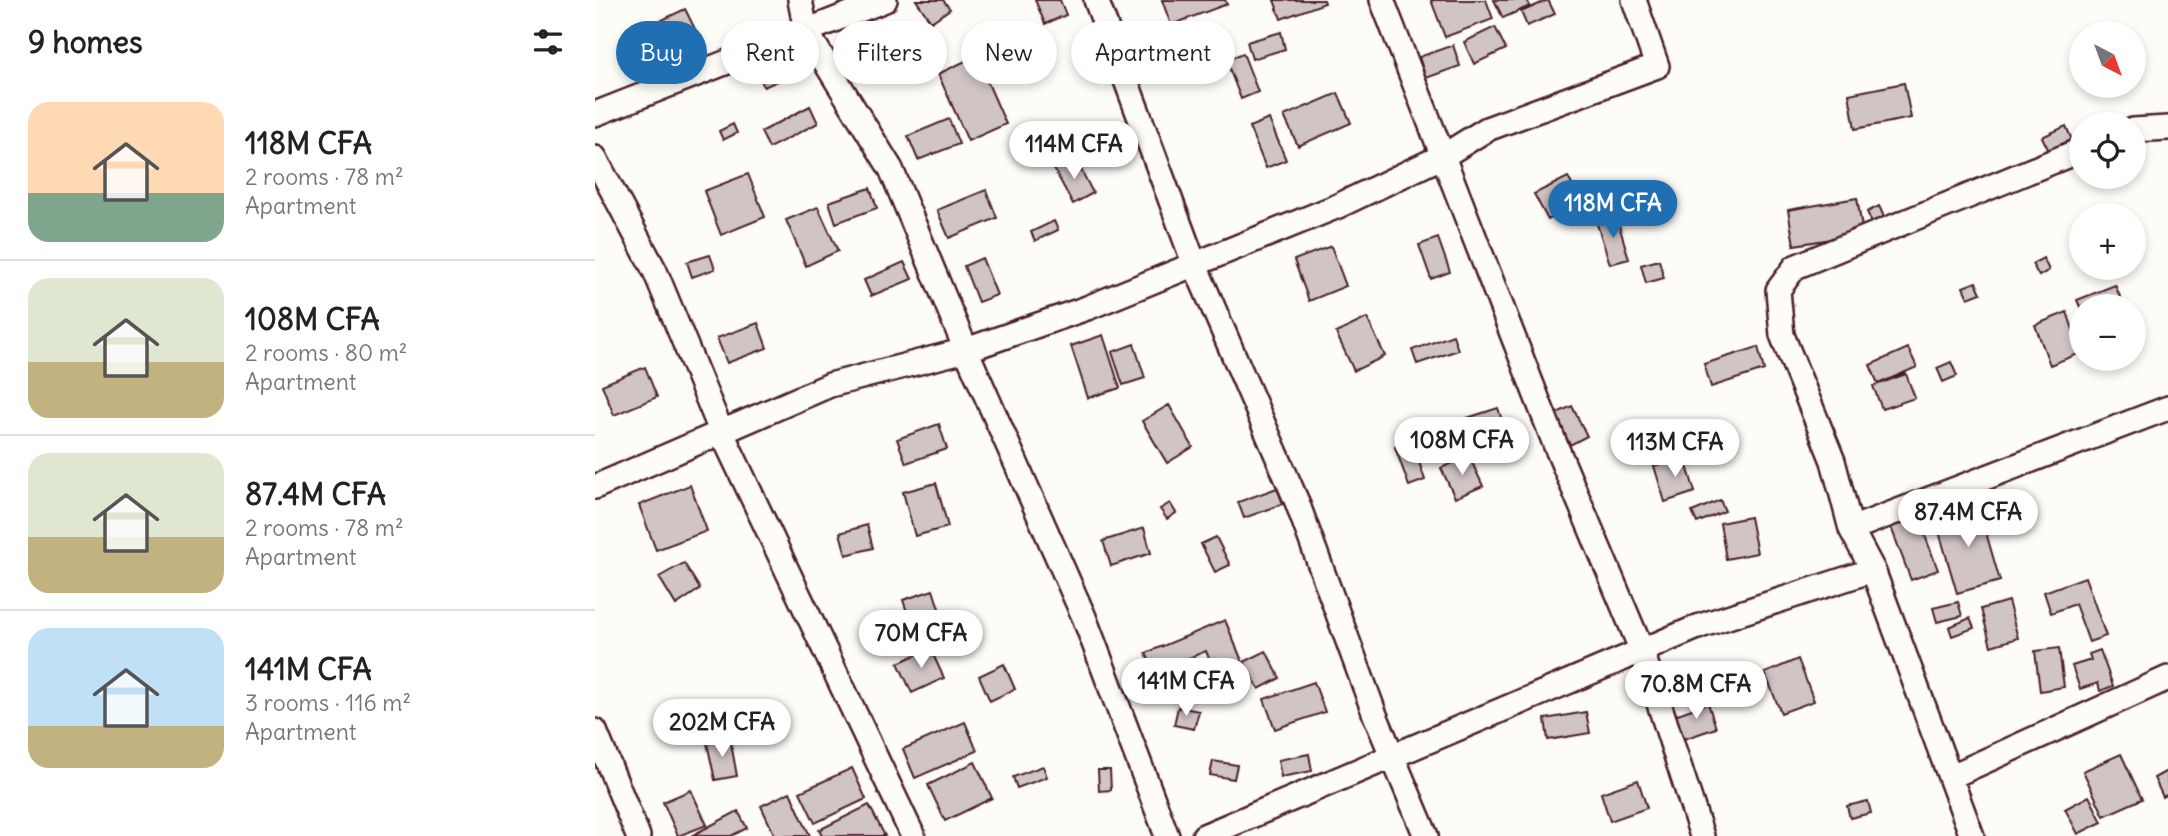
<!DOCTYPE html>
<meta charset="utf-8">
<style>
:root{--surface:#fff;--page:#f6f6f6;--text:#222;--muted:#767676;--line:#e0e0e0;--accent:#1f6fb2}
body{margin:0;font-family:Delius,sans-serif;background:var(--page);color:var(--text);height:100vh;display:flex;flex-direction:column;font-size:26px;white-space:nowrap}
*{box-sizing:border-box;margin:0}
p{font-size:23px;color:var(--muted)}
.icon{flex:none;width:38px;height:38px;fill:none;stroke:currentColor;stroke-width:2;stroke-linecap:round;stroke-linejoin:round}
.map{position:relative;flex:1;overflow:hidden}
.panel{display:flex;flex-direction:column;background:var(--surface);width:595px}
.panel>*{flex:none}
.guide{position:absolute;left:21px;top:21px;width:665px;height:63px;display:flex;gap:14px}
.needle{width:46px;rotate:139deg}
.tools{position:absolute;left:1474px;top:21px;display:grid;gap:14px}
.tools a{display:grid;place-items:center;width:77px;height:77px;border-radius:50%;background:var(--surface);box-shadow:0 4px 10px #0003;font-size:35px}
.price{position:absolute;translate:-50% -60px;padding:0 16px;border-radius:24px;background:#fff;color:#222;font-size:23px;line-height:46px;filter:drop-shadow(0 2px 4px #0008)}
.price::after{content:'';position:absolute;left:50%;top:42px;width:21px;height:16px;margin-left:-10px;background:inherit;clip-path:polygon(0 0,100% 0,50% 100%)}
.price.on{background:var(--accent);color:#fff}
ul{padding:0;list-style:none}
li{display:flex;align-items:center;gap:21px;height:175px;padding:0 28px}
li+li{border-top:2px solid var(--line)}
li span{display:grid;place-items:center;flex:none;width:196px;height:140px;border-radius:21px;color:#555}
li>.icon{margin-inline-start:auto}
span .icon{width:84px;height:84px;fill:#fffc;stroke-width:1}
li b{font-size:30px}
h2{display:flex;justify-content:space-between;align-items:center;height:84px;padding:0 28px;font-size:30px}
.chip{padding:0 24px;border-radius:32px;background:var(--surface);box-shadow:0 4px 10px #0003;font-size:24px;line-height:63px}
.chip.on{background:var(--accent);color:#fff}
main{display:flex;flex:1;min-height:0}
.map>svg:first-child{display:block}
</style>
<main>
<section class="panel">
<h2>9 homes<svg class="icon" aria-label="filters" viewBox="0 0 24 24"><path d="M4 7h16M4 17h16"/><circle cx="9" cy="7" r="2"/><circle cx="15" cy="17" r="2"/></svg></h2>
<ul>
<li><span style="background:linear-gradient(#ffd9b3 65%,#7fa58c 0)"><svg class="icon" aria-label="home" viewBox="0 0 24 24"><path d="M3 11l9-7 9 7M6 9v11h12V9"/></svg></span><div><b>118M CFA</b><p>2 rooms · 78 m²</p><p>Apartment</p></div></li>
<li><span style="background:linear-gradient(#dfe7d0 60%,#c2b280 0)"><svg class="icon" aria-label="home" viewBox="0 0 24 24"><path d="M3 11l9-7 9 7M6 9v11h12V9"/></svg></span><div><b>108M CFA</b><p>2 rooms · 80 m²</p><p>Apartment</p></div></li>
<li><span style="background:linear-gradient(#dfe7d0 60%,#c2b280 0)"><svg class="icon" aria-label="home" viewBox="0 0 24 24"><path d="M3 11l9-7 9 7M6 9v11h12V9"/></svg></span><div><b>87.4M CFA</b><p>2 rooms · 78 m²</p><p>Apartment</p></div></li>
<li><span style="background:linear-gradient(#bfe0f5 70%,#c2b280 0)"><svg class="icon" aria-label="home" viewBox="0 0 24 24"><path d="M3 11l9-7 9 7M6 9v11h12V9"/></svg></span><div><b>141M CFA</b><p>3 rooms · 116 m²</p><p>Apartment</p></div></li>
</ul>
</section>
<div class="map">
<svg width="1573" height="836" viewBox="0 0 1573 836">
<rect width="100%" height="100%" fill="#fdfcf7"/>
<filter id="ink" filterUnits="userSpaceOnUse"><feTurbulence type="fractalNoise" baseFrequency=".0143" numOctaves="2"/><feDisplacementMap in="SourceGraphic" scale="14" xChannelSelector="R" yChannelSelector="G"/><feConvolveMatrix kernelMatrix="1 2 1 2 8 2 1 2 1" color-interpolation-filters="sRGB"/></filter>
<g filter="url(#ink)">
<!-- building -->
<path fill="#d0c5c4" stroke="#4a1f2b" stroke-width="2" d="M 321,0 L 348,0 L 355,9 L 336,22 Z
M 440,0 L 465,0 L 471,15 L 450,24 Z
M 567,0 L 630,0 L 632,4 L 576,25 Z
M 679,0 L 729,0 L 730,3 L 686,19 Z
M 836,0 L 891,0 L 898,19 L 850,37 Z
M 899,0 L 932,0 L 935,6 L 908,18 Z
M 953,0 L 960,14 L 932,26 L 926,12 Z
M 90,9 L 102,33 L 79,45 L 67,20 Z
M 900,27 L 911,49 L 879,64 L 869,42 Z
M 686,32 L 690,49 L 657,59 L 652,42 Z
M 858,45 L 865,66 L 831,78 L 824,57 Z
M 648,53 L 663,92 L 646,99 L 631,60 Z
M 381,56 L 411,124 L 373,141 L 343,74 Z
M 193,60 L 199,74 L 169,87 L 163,73 Z
M 1309,83 L 1316,118 L 1260,129 L 1254,94 Z
M 743,93 L 756,123 L 703,146 L 689,116 Z
M 215,106 L 223,123 L 174,148 L 166,132 Z
M 354,119 L 364,144 L 323,160 L 313,136 Z
M 674,119 L 691,160 L 671,168 L 654,127 Z
M 138,124 L 142,133 L 128,140 L 124,131 Z
M 1471,126 L 1477,140 L 1454,151 L 1447,137 Z
M 480,158 L 498,193 L 478,204 L 459,169 Z
M 153,174 L 170,217 L 126,235 L 109,191 Z
M 973,177 L 986,203 L 953,220 L 939,194 Z
M 275,188 L 282,208 L 241,223 L 234,202 Z
M 391,190 L 402,218 L 354,238 L 342,210 Z
M 1262,198 L 1268,234 L 1199,245 L 1193,210 Z
M 1284,206 L 1290,219 L 1278,225 L 1272,212 Z
M 223,207 L 243,251 L 211,266 L 191,220 Z
M 1021,215 L 1034,259 L 1015,264 L 1001,221 Z
M 459,221 L 463,230 L 440,241 L 436,232 Z
M 843,238 L 855,272 L 836,279 L 824,245 Z
M 736,246 L 751,286 L 714,301 L 699,260 Z
M 115,255 L 120,269 L 97,277 L 92,262 Z
M 387,258 L 402,295 L 383,302 L 369,266 Z
M 1448,258 L 1454,270 L 1444,276 L 1437,264 Z
M 1064,260 L 1069,278 L 1051,283 L 1046,265 Z
M 309,262 L 317,279 L 276,296 L 269,280 Z
M 1381,282 L 1386,293 L 1373,298 L 1368,287 Z
M 1520,285 L 1529,306 L 1486,306 L 1486,309 L 1482,300 Z
M 1472,312 L 1486,353 L 1455,365 L 1440,325 Z
M 772,318 L 790,356 L 759,371 L 741,333 Z
M 163,323 L 172,348 L 132,363 L 122,338 Z
M 508,335 L 525,388 L 493,398 L 476,346 Z
M 858,335 L 863,350 L 822,364 L 817,350 Z
M 539,344 L 550,378 L 528,385 L 517,352 Z
M 1163,347 L 1169,370 L 1116,387 L 1109,364 Z
M 1313,348 L 1322,367 L 1283,384 L 1275,365 Z
M 1356,362 L 1362,376 L 1348,382 L 1342,368 Z
M 50,367 L 62,397 L 19,415 L 7,385 Z
M 1311,374 L 1320,398 L 1287,409 L 1278,386 Z
M 574,405 L 598,447 L 572,463 L 547,421 Z
M 977,406 L 992,436 L 975,445 L 960,414 Z
M 903,408 L 909,426 L 869,439 L 863,421 Z
M 344,424 L 352,449 L 311,463 L 302,439 Z
M 817,441 L 830,480 L 814,486 L 800,447 Z
M 874,456 L 888,486 L 860,498 L 846,468 Z
M 1089,456 L 1100,492 L 1070,502 L 1059,466 Z
M 341,483 L 353,527 L 320,536 L 308,492 Z
M 95,485 L 112,531 L 61,550 L 44,505 Z
M 682,488 L 688,504 L 649,518 L 643,502 Z
M 1125,500 L 1130,511 L 1102,523 L 1097,512 Z
M 575,503 L 581,513 L 572,519 L 565,509 Z
M 1383,505 L 1405,581 L 1362,593 L 1340,518 Z
M 1155,517 L 1162,553 L 1131,559 L 1125,523 Z
M 1323,517 L 1343,570 L 1316,580 L 1296,527 Z
M 272,525 L 278,548 L 251,555 L 245,533 Z
M 549,528 L 556,553 L 516,566 L 508,541 Z
M 621,537 L 635,565 L 620,572 L 606,544 Z
M 89,563 L 105,589 L 81,605 L 64,577 Z
M 1490,577 L 1511,636 L 1494,642 L 1480,604 L 1456,613 L 1449,592 Z
M 338,590 L 355,642 L 325,651 L 308,600 Z
M 1413,601 L 1423,638 L 1396,646 L 1386,609 Z
M 1363,602 L 1367,616 L 1342,622 L 1338,608 Z
M 1375,618 L 1379,628 L 1357,636 L 1354,627 Z
M 630,620 L 647,661 L 620,673 L 611,651 L 559,672 L 551,653 Z
M 335,648 L 349,678 L 317,693 L 303,663 Z
M 1464,648 L 1469,687 L 1445,691 L 1440,651 Z
M 1505,650 L 1518,686 L 1505,691 L 1503,683 L 1485,689 L 1477,666 L 1496,660 L 1494,654 Z
M 671,651 L 685,678 L 664,689 L 649,662 Z
M 1203,659 L 1219,701 L 1186,713 L 1170,673 Z
M 409,664 L 420,689 L 395,701 L 384,676 Z
M 640,672 L 652,694 L 639,701 L 627,678 Z
M 719,682 L 730,712 L 680,729 L 669,699 Z
M 1113,703 L 1121,728 L 1089,739 L 1080,715 Z
M 583,707 L 604,711 L 599,729 L 579,725 Z
M 991,712 L 995,733 L 953,740 L 950,719 Z
M 370,722 L 382,751 L 320,778 L 308,749 Z
M 135,738 L 142,776 L 120,780 L 112,743 Z
M 714,754 L 717,771 L 686,777 L 683,760 Z
M 1526,754 L 1547,799 L 1509,816 L 1488,771 Z
M 618,761 L 642,765 L 639,779 L 615,775 Z
M 380,762 L 397,798 L 350,821 L 333,785 Z
M 448,766 L 452,777 L 422,788 L 418,777 Z
M 257,768 L 271,799 L 220,823 L 205,792 Z
M 503,770 L 515,770 L 516,790 L 504,791 Z
M 1572,771 L 1573,794 L 1568,797 L 1559,778 Z
M 1043,780 L 1052,808 L 1015,821 L 1006,793 Z
M 96,790 L 112,825 L 83,836 L 68,802 Z
M 195,792 L 215,836 L 180,836 L 166,806 Z
M 1494,796 L 1507,822 L 1483,834 L 1470,809 Z
M 1273,801 L 1276,813 L 1255,818 L 1252,806 Z
M 274,805 L 290,836 L 227,836 L 224,830 Z
M 143,811 L 152,828 L 136,836 L 96,836 Z"/>
<g fill="none" stroke-linecap="round" stroke-linejoin="round">
<!-- street casing -->
<g stroke="#4a1f2b" stroke-width="28">
<path id="street" d="M 205,0 L 211,31 L 296,169 L 371,350 L 489,617 L 572,836
M 501,0 L 599,263 L 702,502 L 780,715 L 831,836
M 787,0 L 960,444 L 1047,651 L 1107,836
M 0,114 L 290,0
M 1538,130 L 1573,128
M 0,158 L 60,271 L 126,431 L 318,836
M 0,487 L 235,385 L 371,350 L 492,308 L 743,206 L 850,155 L 892,129 L 1062,66 L 1039,0
M 1256,529 L 1573,408
M 0,731 L 43,836
M 1355,777 L 1573,678
M 609,836 L 1105,626 L 1278,570
M 1377,836 L 1278,570 L 1256,529 L 1238,461 L 1187,335 L 1183,290 L 1200,267 L 1486,150"/>
</g>
<!-- street -->
<use href="#street" stroke="#fdfcf7" stroke-width="23"/>
</g>
</g>
</svg>
<div class="tools">
<a><svg class="needle" viewBox="-14 -14 28 28"><path d="M0-13l5 13h-10z" fill="#e53935"/><path d="M0 13l5-13h-10z" fill="#767676"/></svg></a>
<a><svg class="icon" aria-label="locate" viewBox="0 0 24 24"><circle cx="12" cy="12" r="6"/><path d="M12 2v4M12 18v4M2 12h4M18 12h4"/></svg></a>
<a>+</a>
<a>−</a>
</div>
<b class="price" style="left:479px;top:181px">114M CFA</b>
<b class="price on" style="left:1018px;top:240px">118M CFA</b>
<b class="price" style="left:867px;top:477px">108M CFA</b>
<b class="price" style="left:1080px;top:479px">113M CFA</b>
<b class="price" style="left:1373px;top:549px">87.4M CFA</b>
<b class="price" style="left:326px;top:670px">70M CFA</b>
<b class="price" style="left:591px;top:718px">141M CFA</b>
<b class="price" style="left:1101px;top:721px">70.8M CFA</b>
<b class="price" style="left:127px;top:759px">202M CFA</b>
<div class="guide">
<a class="chip on">Buy</a>
<a class="chip">Rent</a>
<a class="chip">Filters</a>
<a class="chip">New</a>
<a class="chip">Apartment</a>
</div>
</div>
</main>
